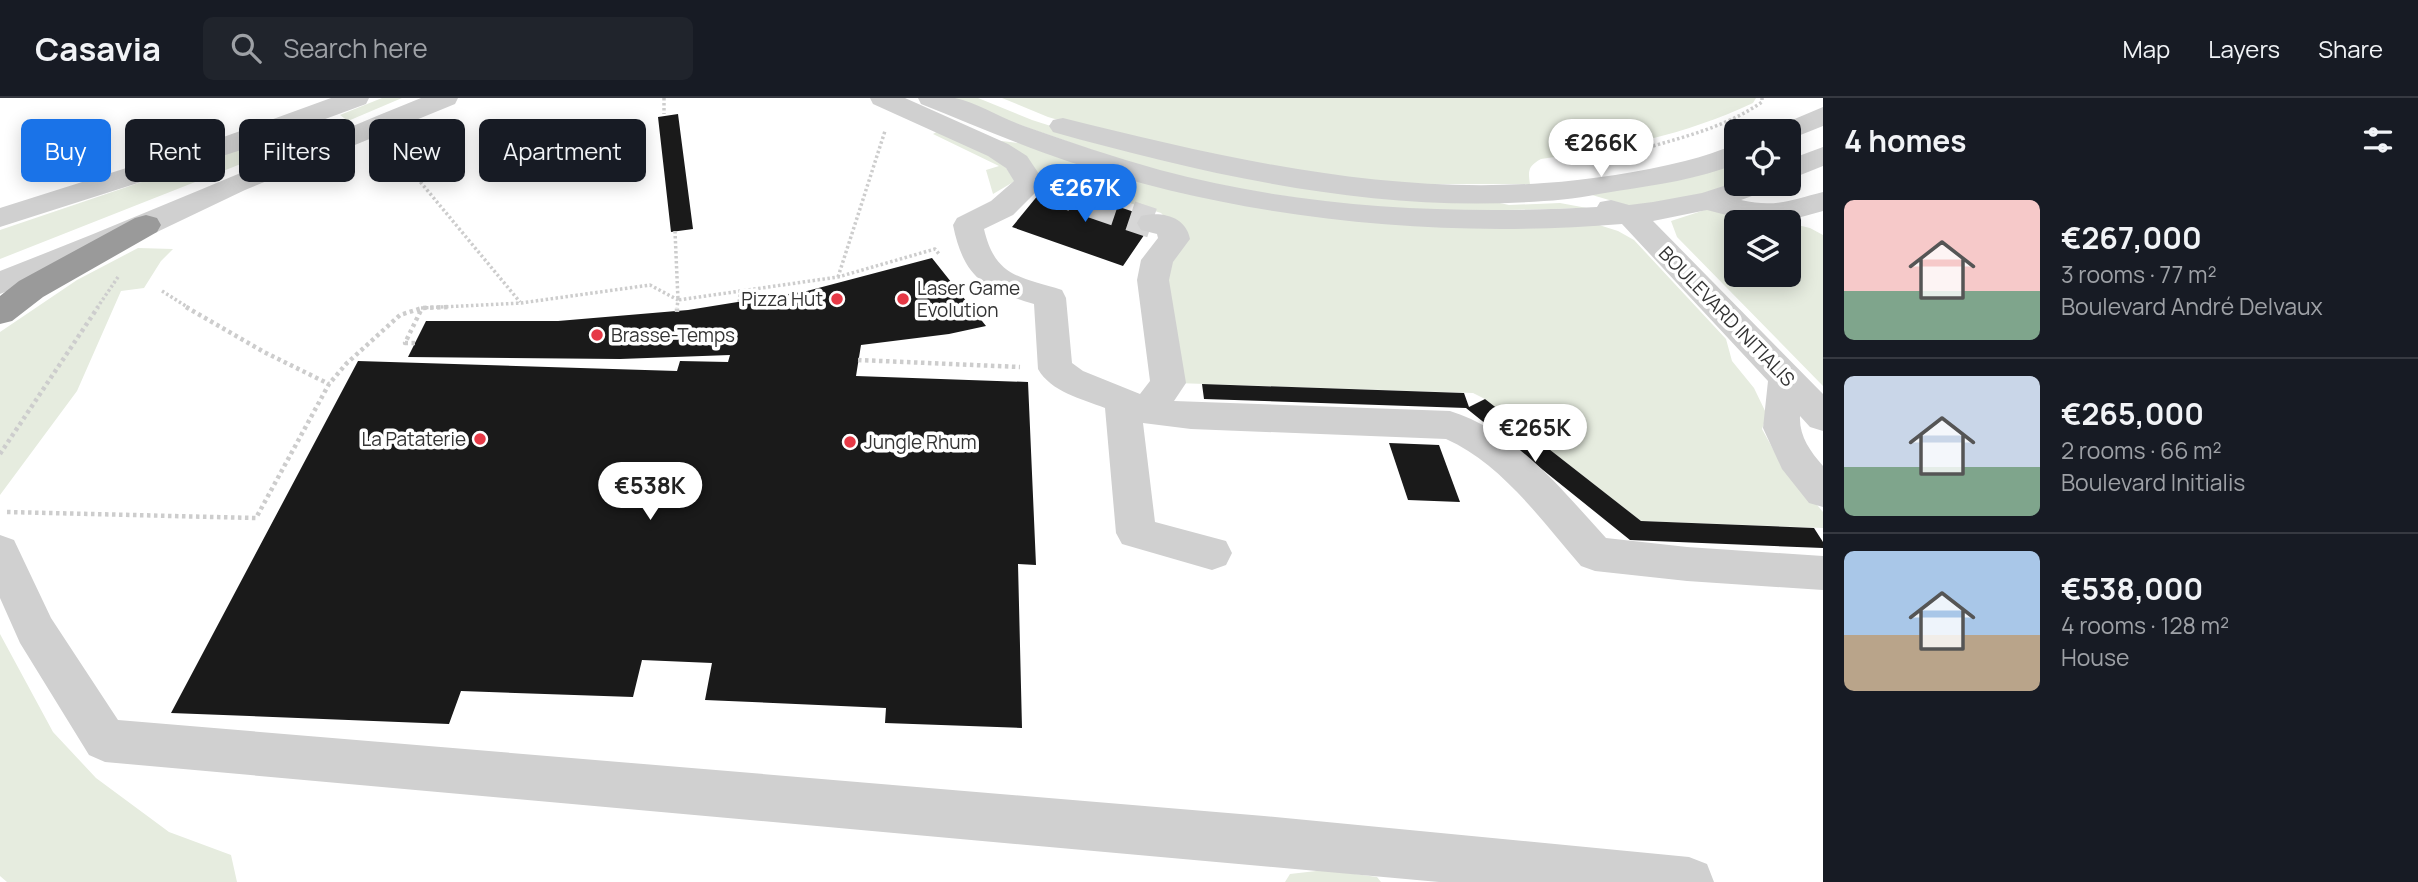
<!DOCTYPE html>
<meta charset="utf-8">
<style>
:root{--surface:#171b24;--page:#20242c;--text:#f1f3f6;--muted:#9ea1a6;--line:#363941;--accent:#1a73e8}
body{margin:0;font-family:Manrope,sans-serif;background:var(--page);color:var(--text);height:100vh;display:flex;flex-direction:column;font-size:26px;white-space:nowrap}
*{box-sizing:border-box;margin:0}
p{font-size:23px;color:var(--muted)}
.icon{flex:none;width:38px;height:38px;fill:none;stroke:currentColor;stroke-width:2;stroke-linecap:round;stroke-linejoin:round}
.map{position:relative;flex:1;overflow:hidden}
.details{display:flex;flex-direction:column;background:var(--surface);width:595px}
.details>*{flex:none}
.hud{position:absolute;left:21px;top:21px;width:665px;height:63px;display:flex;gap:14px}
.controls{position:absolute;left:1724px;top:21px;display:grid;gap:14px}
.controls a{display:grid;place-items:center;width:77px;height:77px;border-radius:10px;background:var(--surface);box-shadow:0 4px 18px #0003;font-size:35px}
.price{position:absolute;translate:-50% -60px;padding:0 16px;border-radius:24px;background:#fff;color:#222;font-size:23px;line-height:46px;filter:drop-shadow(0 2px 4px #0008)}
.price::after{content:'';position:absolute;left:50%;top:42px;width:21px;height:16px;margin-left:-10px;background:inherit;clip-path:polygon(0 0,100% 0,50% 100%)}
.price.active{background:var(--accent);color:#fff}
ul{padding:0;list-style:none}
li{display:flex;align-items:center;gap:21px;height:175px;padding:0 21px}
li+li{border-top:2px solid var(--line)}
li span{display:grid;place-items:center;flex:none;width:196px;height:140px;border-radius:10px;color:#555}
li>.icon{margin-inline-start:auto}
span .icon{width:84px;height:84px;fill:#fffc;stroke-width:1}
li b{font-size:30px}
h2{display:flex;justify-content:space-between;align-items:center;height:84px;padding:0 21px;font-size:30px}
.chip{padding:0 24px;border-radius:10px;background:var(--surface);box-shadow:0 4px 18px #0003;font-size:24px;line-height:63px}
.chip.active{background:var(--accent);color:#fff}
header{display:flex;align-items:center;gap:42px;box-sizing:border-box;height:98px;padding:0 35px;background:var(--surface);border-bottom:2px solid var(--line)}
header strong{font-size:33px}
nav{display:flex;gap:38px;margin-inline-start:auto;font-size:24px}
.search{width:490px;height:63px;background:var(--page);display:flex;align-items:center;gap:18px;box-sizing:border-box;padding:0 24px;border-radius:10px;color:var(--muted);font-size:26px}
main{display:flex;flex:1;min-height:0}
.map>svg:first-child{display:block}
</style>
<header>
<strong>Casavia</strong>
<div class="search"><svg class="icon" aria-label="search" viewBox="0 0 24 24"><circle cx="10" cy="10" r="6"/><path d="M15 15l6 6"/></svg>Search here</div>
<nav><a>Map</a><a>Layers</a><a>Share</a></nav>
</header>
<main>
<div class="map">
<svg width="1823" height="784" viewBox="0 0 1823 784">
<rect width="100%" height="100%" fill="#fff"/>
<!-- green -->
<path fill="#e6ecdf" d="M 382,0 L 402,0 L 348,23 L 340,17 Z
M 943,0 L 978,0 L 1032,22 L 1098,43 L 1472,99 L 1509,107 L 1560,105 L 1587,110 L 1398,115 L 1181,83 Z
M 1002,0 L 1756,0 L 1753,5 C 1685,37 1615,51 1541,61 C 1528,68 1528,73 1530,86 L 1412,86 L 1290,75 L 1093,32 L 1048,19 Z
M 313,26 L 322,34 L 0,161 L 0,132 Z
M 940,32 L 998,58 L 1015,83 L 993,96 L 986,72 L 999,68 L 933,36 Z
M 1002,43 L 1026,46 L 1179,92 L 1599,127 L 1618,133 L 1634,142 L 1726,241 L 1732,263 L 1754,290 L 1767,317 L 1762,331 L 1778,360 L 1823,414 L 1823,430 L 1641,423 L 1485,301 L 1473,295 L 1176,285 L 1158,177 L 1175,130 L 1161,115 L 1033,74 L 999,45 Z
M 1736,64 L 1736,86 L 1714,94 L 1633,109 L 1592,97 Z
M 1711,110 L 1749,120 L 1785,124 L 1736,124 L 1736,177 L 1788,177 L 1789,125 L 1810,130 L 1823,137 L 1823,288 L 1677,139 L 1671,123 Z
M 138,150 L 173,151 L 161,163 L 144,190 L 121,193 L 77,293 L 0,397 L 0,234 L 77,182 Z
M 0,536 L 53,634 L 96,680 L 169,734 L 231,757 L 237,784 L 7,784 L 0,778 Z
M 1325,772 L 1377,779 L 1381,784 L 1285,784 L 1290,776 Z"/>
<!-- building -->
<path fill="#1a1a1a" d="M 678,16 L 693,131 L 671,134 L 658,19 Z
M 1048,85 L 1155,121 L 1123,168 L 1012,129 Z
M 932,160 L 986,228 L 949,236 L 861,247 L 856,278 L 1028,284 L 1036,467 L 1018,466 L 1022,630 L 885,625 L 886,610 L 705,602 L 712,565 L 642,562 L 633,599 L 461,593 L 449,626 L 171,615 L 358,263 L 677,273 L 680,263 L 728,264 L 730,257 L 620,261 L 408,259 L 426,223 L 558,223 L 688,212 L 807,193 Z
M 1202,286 L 1464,295 L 1469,309 L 1485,301 L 1641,423 L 1814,430 L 1823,444 L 1823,450 L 1630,442 L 1466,310 L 1204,301 Z
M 1389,345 L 1439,347 L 1460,404 L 1408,402 Z"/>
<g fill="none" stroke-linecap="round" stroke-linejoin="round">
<!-- minor-tunnel -->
<path stroke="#d6d6d6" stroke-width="30" stroke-dasharray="30 15" stroke-linecap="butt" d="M 1045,89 L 1152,125"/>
<!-- path-far1 -->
<path stroke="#cdcdcd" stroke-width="3.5" stroke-dasharray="2.5 2.5" stroke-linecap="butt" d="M 664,0 L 664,16
M 1653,48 C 1691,37 1729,27 1762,4 L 1762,0
M 398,57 L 520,204
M 675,133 L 678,202 L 838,179 L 935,151 L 939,156
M 838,179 L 885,33
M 162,193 L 189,210
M 751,202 L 753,192
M 739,204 L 741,193
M 97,210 L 118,179
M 421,210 L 521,205 L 650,187 L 678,202 L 677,210"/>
<!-- path -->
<path stroke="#cdcdcd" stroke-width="4.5" stroke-dasharray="3.5 3.5" stroke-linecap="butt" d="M 186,209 L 264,254 L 329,286
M 677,214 L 677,209
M 415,245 L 405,245 L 422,210
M 858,262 L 1020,269
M 0,356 L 98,209
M 7,414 L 256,420 L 329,286 L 346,266 L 400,217 L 422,210 L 450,209"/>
<!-- minor -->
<path fill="#d0d0d0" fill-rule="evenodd" d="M 331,0 L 369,0 L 366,6 L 238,53 L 0,129 L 0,110 L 218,41 Z
M 421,0 L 458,0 L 455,6 L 245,92 L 157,134 L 0,196 L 0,173 C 141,118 281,57 421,0 Z
M 870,0 L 905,0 L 1008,46 L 1027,58 L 1045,85 L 1013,117 L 984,131 C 995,179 1020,179 1062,192 L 1066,200 L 1072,265 L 1083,273 L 1140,296 L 1150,283 L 1137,182 L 1141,162 L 1158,140 L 1157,136 L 1141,132 L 1137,125 L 1141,118 C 1161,113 1186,118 1190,141 L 1173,164 L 1169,182 L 1186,285 L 1174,303 L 1450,313 C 1517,334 1561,391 1606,440 L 1687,449 L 1823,458 L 1823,492 L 1687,483 L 1595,473 L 1581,468 C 1541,422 1502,366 1446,341 L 1191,331 L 1143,325 L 1155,424 L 1226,443 L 1232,455 L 1226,467 L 1212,472 L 1122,446 L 1116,435 L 1105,310 C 1082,301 1051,294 1038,271 L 1034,206 C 985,191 964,181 953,127 L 957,120 L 991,103 L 1014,83 L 1006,70 L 988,58 L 873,6 Z
M 918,0 C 929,0 943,0 955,0 C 978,5 1001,20 1024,28 C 1069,44 1114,59 1160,72 C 1301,110 1451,117 1597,109 L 1600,104 L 1611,102 L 1629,107 L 1653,104 L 1702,95 L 1736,84 L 1773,86 L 1768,92 L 1741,102 C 1775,110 1791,102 1823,94 L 1823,113 L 1783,124 L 1753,124 L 1707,112 L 1653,123 L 1823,296 L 1823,333 L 1810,329 L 1800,318 C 1799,338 1810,353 1823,368 L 1823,409 L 1809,405 L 1782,371 L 1763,330 L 1768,283 L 1622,126 C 1436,141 1247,122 1070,64 C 1020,47 971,26 921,6 Z
M 1823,9 L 1823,28 L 1788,42 L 1788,33 L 1775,33 L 1778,28 Z
M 1063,20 C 1220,59 1380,97 1544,85 C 1591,82 1640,74 1685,63 C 1703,59 1719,52 1736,47 L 1736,66 C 1698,81 1657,87 1617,93 C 1593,97 1569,102 1544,103 C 1379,116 1211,78 1053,34 L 1049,28 L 1053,22 Z
M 1823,49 L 1823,68 L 1788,82 L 1788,62 Z
M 0,437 L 14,442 L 51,520 L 118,622 L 1264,718 L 1689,759 L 1707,766 L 1714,784 L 1439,784 L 105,664 L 89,657 L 20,545 L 0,500 Z"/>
<!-- highway -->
<path fill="#9a9a9a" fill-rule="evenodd" d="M 146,117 L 157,120 L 161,127 L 157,134 L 43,199 L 12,223 L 0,226 L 0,198 L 19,183 L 135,120 Z"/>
</g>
<!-- markers -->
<g fill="#e63946" stroke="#fff" stroke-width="2.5">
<circle cx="837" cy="201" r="7"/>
<circle cx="903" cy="201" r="7"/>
<circle cx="597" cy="237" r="7"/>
<circle cx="480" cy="341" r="7"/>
<circle cx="850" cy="344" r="7"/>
</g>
<g text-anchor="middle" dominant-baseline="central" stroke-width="7" stroke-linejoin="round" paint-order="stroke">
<!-- poi labels -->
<g font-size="19" fill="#333" stroke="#fff" text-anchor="start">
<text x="917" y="190">Laser Game<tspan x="917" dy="22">Evolution</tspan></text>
<text x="823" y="201" text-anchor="end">Pizza Hut</text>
<text x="611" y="237">Brasse-Temps</text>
<text x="466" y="341" text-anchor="end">La Pataterie</text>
<text x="864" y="344">Jungle Rhum</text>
</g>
<!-- street labels -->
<g font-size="19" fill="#333" stroke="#fff">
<text transform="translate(1727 218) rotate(46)">BOULEVARD INITIALIS</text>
</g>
</g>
</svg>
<div class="controls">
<a><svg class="icon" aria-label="locate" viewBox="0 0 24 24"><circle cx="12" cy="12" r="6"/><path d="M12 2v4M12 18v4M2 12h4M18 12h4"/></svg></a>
<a><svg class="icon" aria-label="layers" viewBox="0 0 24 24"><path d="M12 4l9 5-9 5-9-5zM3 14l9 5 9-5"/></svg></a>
</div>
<b class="price" style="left:1601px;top:81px">€266K</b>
<b class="price active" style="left:1085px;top:126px">€267K</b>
<b class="price" style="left:1535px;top:366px">€265K</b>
<b class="price" style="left:650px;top:424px">€538K</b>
<div class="hud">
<a class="chip active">Buy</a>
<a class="chip">Rent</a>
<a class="chip">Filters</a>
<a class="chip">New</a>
<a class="chip">Apartment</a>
</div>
</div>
<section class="details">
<h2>4 homes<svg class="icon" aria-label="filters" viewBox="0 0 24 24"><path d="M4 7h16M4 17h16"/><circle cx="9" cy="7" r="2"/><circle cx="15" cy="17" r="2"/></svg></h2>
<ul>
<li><span style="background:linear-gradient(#f6c9c9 65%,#7fa58c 0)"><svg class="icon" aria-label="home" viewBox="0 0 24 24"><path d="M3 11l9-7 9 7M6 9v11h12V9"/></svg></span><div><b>€267,000</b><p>3 rooms · 77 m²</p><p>Boulevard André Delvaux</p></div></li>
<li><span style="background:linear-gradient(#c9d6e8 65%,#7fa58c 0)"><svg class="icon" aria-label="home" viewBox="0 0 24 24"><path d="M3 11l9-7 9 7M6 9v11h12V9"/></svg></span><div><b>€265,000</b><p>2 rooms · 66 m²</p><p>Boulevard Initialis</p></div></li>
<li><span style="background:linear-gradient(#a9c7e8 60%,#b9a48a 0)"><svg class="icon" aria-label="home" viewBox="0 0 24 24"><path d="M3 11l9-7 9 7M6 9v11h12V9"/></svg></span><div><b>€538,000</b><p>4 rooms · 128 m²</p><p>House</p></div></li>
</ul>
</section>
</main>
